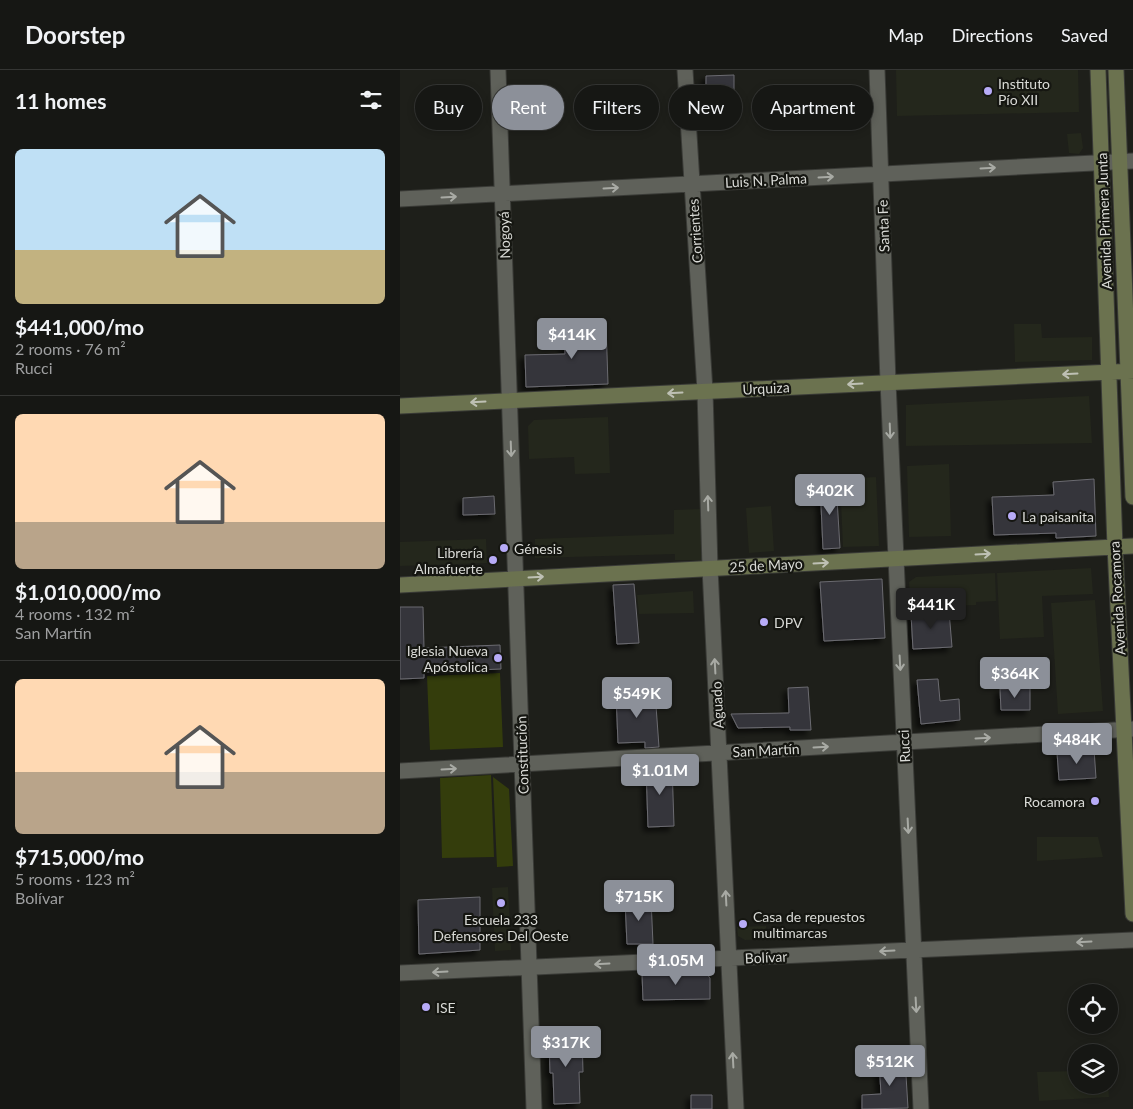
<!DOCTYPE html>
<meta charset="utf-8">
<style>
:root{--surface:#161714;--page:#232422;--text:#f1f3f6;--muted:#9e9fa0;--line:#353634;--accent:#8c9099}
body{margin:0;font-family:Lato,sans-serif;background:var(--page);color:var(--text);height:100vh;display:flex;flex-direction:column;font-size:19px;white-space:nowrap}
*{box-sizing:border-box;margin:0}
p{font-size:16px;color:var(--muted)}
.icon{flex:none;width:28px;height:28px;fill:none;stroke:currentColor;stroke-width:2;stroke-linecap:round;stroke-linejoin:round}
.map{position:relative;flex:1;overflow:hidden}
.panel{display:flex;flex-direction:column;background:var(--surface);width:400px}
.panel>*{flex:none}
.top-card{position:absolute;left:15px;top:15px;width:475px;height:45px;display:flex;gap:10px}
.buttons{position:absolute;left:668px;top:914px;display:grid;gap:10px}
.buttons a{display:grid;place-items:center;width:50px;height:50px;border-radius:50%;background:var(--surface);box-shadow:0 2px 8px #0003,0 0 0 1px var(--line);font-size:25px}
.price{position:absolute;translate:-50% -42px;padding:0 11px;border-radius:5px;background:var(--accent);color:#fff;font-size:16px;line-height:32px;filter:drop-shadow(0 1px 2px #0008)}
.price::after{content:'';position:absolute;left:50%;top:30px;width:15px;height:11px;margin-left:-8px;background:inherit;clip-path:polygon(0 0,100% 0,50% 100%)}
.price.on{background:#222;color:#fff}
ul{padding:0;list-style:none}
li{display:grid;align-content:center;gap:10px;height:265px;padding:0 15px}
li+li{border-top:1px solid var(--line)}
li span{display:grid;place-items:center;height:155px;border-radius:8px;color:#555}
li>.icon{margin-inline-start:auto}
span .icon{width:90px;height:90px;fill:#fffc;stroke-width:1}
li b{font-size:21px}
h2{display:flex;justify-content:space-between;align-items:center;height:60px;padding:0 15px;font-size:21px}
.tag{padding:0 18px;border-radius:22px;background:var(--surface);box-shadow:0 2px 8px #0003,0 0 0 1px var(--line);font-size:18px;line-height:45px}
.tag.on{background:var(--accent);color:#fff}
header{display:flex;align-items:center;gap:30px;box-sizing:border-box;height:70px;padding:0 25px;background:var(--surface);border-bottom:1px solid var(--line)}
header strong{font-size:24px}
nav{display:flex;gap:28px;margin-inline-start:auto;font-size:18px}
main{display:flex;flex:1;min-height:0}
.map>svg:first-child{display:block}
</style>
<header>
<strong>Doorstep</strong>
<nav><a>Map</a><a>Directions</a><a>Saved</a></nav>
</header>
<main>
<section class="panel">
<h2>11 homes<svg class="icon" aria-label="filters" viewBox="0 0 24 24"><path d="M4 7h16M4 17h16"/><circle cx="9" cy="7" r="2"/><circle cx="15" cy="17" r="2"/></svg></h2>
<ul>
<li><span style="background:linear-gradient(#bfe0f5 65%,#c2b280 0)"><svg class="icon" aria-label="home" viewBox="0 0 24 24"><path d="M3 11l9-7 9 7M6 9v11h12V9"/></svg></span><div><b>$441,000/mo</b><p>2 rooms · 76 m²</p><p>Rucci</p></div></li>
<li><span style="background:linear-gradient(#ffd9b3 70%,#b9a48a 0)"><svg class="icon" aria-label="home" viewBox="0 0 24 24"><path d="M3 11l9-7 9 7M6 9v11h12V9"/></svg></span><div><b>$1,010,000/mo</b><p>4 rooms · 132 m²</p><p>San Martín</p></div></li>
<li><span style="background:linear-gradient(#ffd9b3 60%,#b9a48a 0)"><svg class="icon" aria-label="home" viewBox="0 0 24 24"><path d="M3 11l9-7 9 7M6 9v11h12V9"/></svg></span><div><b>$715,000/mo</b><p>5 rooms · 123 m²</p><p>Bolívar</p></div></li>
</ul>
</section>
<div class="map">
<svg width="733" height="1039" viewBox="0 0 733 1039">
<defs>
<filter id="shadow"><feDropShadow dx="-4.5" dy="4.5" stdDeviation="2.5" flood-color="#0009"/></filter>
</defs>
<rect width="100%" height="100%" fill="#1e1f1a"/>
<!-- built -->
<path fill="#24271c" d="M 496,0 L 678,0 L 679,42 L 497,46 Z
M 681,63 L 683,78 L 679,84 L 669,83 L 667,64 Z
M 614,254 L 641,254 L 642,268 L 692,267 L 692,290 L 615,292 Z
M 689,326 L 692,373 L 506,376 L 506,335 Z
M 208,347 L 210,403 L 175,404 L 174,387 L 129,389 L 128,356 L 134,350 Z
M 549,394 L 551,466 L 509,467 L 507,396 Z
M 476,407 L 479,476 L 443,477 L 440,409 Z
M 371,436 L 374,481 L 349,483 L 346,438 Z
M 302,439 L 305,490 L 275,490 L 275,484 L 135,488 L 135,469 L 274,464 L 274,440 Z
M 86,469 L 87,493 L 0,496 L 0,472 Z
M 691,498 L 693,524 L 642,526 L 644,567 L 600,569 L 597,503 Z
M 595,503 L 596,531 L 576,532 L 576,535 L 549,536 L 549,524 L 510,526 L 509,512 L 516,507 Z
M 293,521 L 294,543 L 239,544 L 237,525 Z
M 695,530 L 703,641 L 658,644 L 651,533 Z
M 637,767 L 698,767 L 703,787 L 637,791 Z
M 108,817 L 111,880 L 95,881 L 92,818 Z
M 366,856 L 367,869 L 345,870 L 338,866 L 337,857 Z
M 676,1001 L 676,1015 L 708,1015 L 709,1027 L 639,1031 L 637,1002 Z"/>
<!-- green -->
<path fill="#343d0c" d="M 100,603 L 103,677 L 30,680 L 27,606 Z
M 91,705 L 94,787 L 42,788 L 40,708 Z
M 93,707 L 109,719 L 113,796 L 97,797 Z"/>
<!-- building -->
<path fill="#35343a" stroke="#6b6b71" filter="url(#shadow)" d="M 334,5 L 334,30 L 306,31 L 306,6 Z
M 206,254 L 208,314 L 126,317 L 125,285 L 165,284 L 164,256 Z
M 694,409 L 696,466 L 656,468 L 656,463 L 594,465 L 592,427 L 654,425 L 653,412 Z
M 420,412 L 436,412 L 440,478 L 423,479 Z
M 94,426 L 95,444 L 63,445 L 63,428 Z
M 482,509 L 485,568 L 424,571 L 420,512 Z
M 234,514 L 239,573 L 217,574 L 213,515 Z
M 0,537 L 23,537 L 24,578 L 100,575 L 101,599 L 24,602 L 24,608 L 0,609 Z
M 549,541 L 552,577 L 513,579 L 511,544 Z
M 538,609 L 540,631 L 559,629 L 560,650 L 521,654 L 517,610 Z
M 408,617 L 411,660 L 390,660 L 390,657 L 338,658 L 331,644 L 389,643 L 388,618 Z
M 630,618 L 630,640 L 601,640 L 600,619 Z
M 255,622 L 259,677 L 245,678 L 245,672 L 218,673 L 216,623 Z
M 694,679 L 696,708 L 659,710 L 657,682 Z
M 272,695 L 274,756 L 248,757 L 246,696 Z
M 80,827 L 80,880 L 19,884 L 18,830 Z
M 251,829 L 253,874 L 227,874 L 225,830 Z
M 305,902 L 310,908 L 310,929 L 243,930 L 242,903 Z
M 182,966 L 183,1002 L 179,1002 L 180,1033 L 154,1034 L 153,1003 L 150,1003 L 149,967 Z
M 505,989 L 508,1038 L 462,1039 L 462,1025 L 481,1024 L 479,991 Z
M 291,1025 L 312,1025 L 312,1039 L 291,1039 Z"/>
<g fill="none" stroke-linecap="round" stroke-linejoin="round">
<!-- street casing -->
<g stroke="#3a3b37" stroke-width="17">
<path id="street" d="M 98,0 L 134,1039
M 285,0 L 305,321 L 310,498 L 336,1039
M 477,0 L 488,312 L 521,1039
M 0,129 L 733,91
M 0,701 L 733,659
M 0,903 L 733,870"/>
</g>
<!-- secondary casing -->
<g stroke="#3a3b37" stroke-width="17">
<path id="secondary" d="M 698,0 L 715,477 L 733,844
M 716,0 L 733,427
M 0,336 L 733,301
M 0,515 L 733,476"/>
</g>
<!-- street -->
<use href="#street" stroke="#5f615a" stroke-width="15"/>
<!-- secondary -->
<use href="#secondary" stroke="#6b724f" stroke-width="15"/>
</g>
<!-- one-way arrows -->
<defs><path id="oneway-shaft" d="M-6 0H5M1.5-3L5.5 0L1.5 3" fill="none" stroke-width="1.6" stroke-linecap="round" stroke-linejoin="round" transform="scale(1.25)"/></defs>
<g stroke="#a8aaa4">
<use href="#oneway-shaft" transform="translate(588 98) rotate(-3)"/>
<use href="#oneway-shaft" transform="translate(426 107) rotate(-3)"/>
<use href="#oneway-shaft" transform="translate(211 118) rotate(-3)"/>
<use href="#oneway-shaft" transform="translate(49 127) rotate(-3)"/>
<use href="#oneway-shaft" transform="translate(490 361) rotate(88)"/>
<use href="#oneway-shaft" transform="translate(111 379) rotate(88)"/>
<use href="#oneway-shaft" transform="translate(308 433) rotate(-92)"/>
<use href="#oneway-shaft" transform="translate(500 593) rotate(87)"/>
<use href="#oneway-shaft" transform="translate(315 596) rotate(-93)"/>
<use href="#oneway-shaft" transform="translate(583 668) rotate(-3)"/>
<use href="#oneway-shaft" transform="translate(421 677) rotate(-3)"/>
<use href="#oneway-shaft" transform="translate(49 699) rotate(-3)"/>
<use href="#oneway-shaft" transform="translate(508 756) rotate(87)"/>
<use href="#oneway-shaft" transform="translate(326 828) rotate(-93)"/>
<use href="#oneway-shaft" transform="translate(684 872) rotate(177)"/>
<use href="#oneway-shaft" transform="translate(487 881) rotate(177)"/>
<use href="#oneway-shaft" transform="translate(202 894) rotate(177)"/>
<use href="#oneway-shaft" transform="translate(40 902) rotate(177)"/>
<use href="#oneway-shaft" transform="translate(516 935) rotate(87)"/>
<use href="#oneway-shaft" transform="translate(333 990) rotate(-93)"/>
</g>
<g stroke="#bec0b4">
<use href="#oneway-shaft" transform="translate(670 304) rotate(177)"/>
<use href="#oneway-shaft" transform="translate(455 314) rotate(177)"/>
<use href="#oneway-shaft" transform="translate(275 323) rotate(177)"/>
<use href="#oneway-shaft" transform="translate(78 332) rotate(177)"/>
<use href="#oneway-shaft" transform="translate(583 484) rotate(-3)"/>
<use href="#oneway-shaft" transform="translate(421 493) rotate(-3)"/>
<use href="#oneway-shaft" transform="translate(136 507) rotate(-3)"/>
</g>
<!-- markers -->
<g fill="#b7abf7" stroke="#151611" stroke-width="2">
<circle cx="588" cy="21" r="5"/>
<circle cx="612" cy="446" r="5"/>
<circle cx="104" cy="478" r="5"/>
<circle cx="93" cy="490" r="5"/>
<circle cx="364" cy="552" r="5"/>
<circle cx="98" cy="588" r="5"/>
<circle cx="695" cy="731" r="5"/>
<circle cx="101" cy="833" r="5"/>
<circle cx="343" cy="854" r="5"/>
<circle cx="26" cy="937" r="5"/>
</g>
<g text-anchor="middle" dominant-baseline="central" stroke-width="4.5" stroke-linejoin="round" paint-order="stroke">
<!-- poi labels -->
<g font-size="14" fill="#d9dad6" stroke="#151611" text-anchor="start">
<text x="598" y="13">Instituto<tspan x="598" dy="16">Pío XII</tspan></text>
<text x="622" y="446">La paisanita</text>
<text x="114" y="478">Génesis</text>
<text x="83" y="482" text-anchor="end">Librería<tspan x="83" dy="16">Almafuerte</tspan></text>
<text x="374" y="552">DPV</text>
<text x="88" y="580" text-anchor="end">Iglesia Nueva<tspan x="88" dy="16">Apóstolica</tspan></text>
<text x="685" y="731" text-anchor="end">Rocamora</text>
<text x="353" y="846">Casa de repuestos<tspan x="353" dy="16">multimarcas</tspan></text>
<text x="101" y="849" text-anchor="middle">Escuela 233<tspan x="101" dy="16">Defensores Del Oeste</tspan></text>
<text x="36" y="937">ISE</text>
</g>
<!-- street labels -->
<g font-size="14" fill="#d9dad6" stroke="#151611">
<text transform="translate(366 110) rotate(-3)">Luis N. Palma</text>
<text transform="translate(704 151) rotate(-92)">Avenida Primera Junta</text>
<text transform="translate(483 156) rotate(-92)">Santa Fe</text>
<text transform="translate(295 161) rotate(-94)">Corrientes</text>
<text transform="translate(104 165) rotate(-92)">Nogoyá</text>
<text transform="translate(366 318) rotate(-3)">Urquiza</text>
<text transform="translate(366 495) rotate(-3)">25 de Mayo</text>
<text transform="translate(717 528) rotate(-93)">Avenida Rocamora</text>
<text transform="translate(317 635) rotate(-93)">Aguado</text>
<text transform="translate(504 676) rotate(-93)">Rucci</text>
<text transform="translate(366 680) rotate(-3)">San Martín</text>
<text transform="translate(122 685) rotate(-92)">Constitución</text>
<text transform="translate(366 887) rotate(-3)">Bolívar</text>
</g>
</g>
</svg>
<div class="buttons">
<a><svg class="icon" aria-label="locate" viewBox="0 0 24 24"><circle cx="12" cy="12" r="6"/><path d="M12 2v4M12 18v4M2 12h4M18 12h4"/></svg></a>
<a><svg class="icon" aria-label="layers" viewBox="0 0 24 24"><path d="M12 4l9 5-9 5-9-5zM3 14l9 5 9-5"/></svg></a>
</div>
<b class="price" style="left:172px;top:290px">$414K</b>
<b class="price" style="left:430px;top:446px">$402K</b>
<b class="price on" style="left:531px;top:560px">$441K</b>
<b class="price" style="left:615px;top:629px">$364K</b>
<b class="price" style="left:237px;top:649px">$549K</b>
<b class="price" style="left:677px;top:695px">$484K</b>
<b class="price" style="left:260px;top:726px">$1.01M</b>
<b class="price" style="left:239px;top:852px">$715K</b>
<b class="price" style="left:276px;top:916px">$1.05M</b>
<b class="price" style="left:166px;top:998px">$317K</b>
<b class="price" style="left:490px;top:1017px">$512K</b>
<div class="top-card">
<a class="tag">Buy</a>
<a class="tag on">Rent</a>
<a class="tag">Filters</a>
<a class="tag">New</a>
<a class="tag">Apartment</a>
</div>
</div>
</main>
